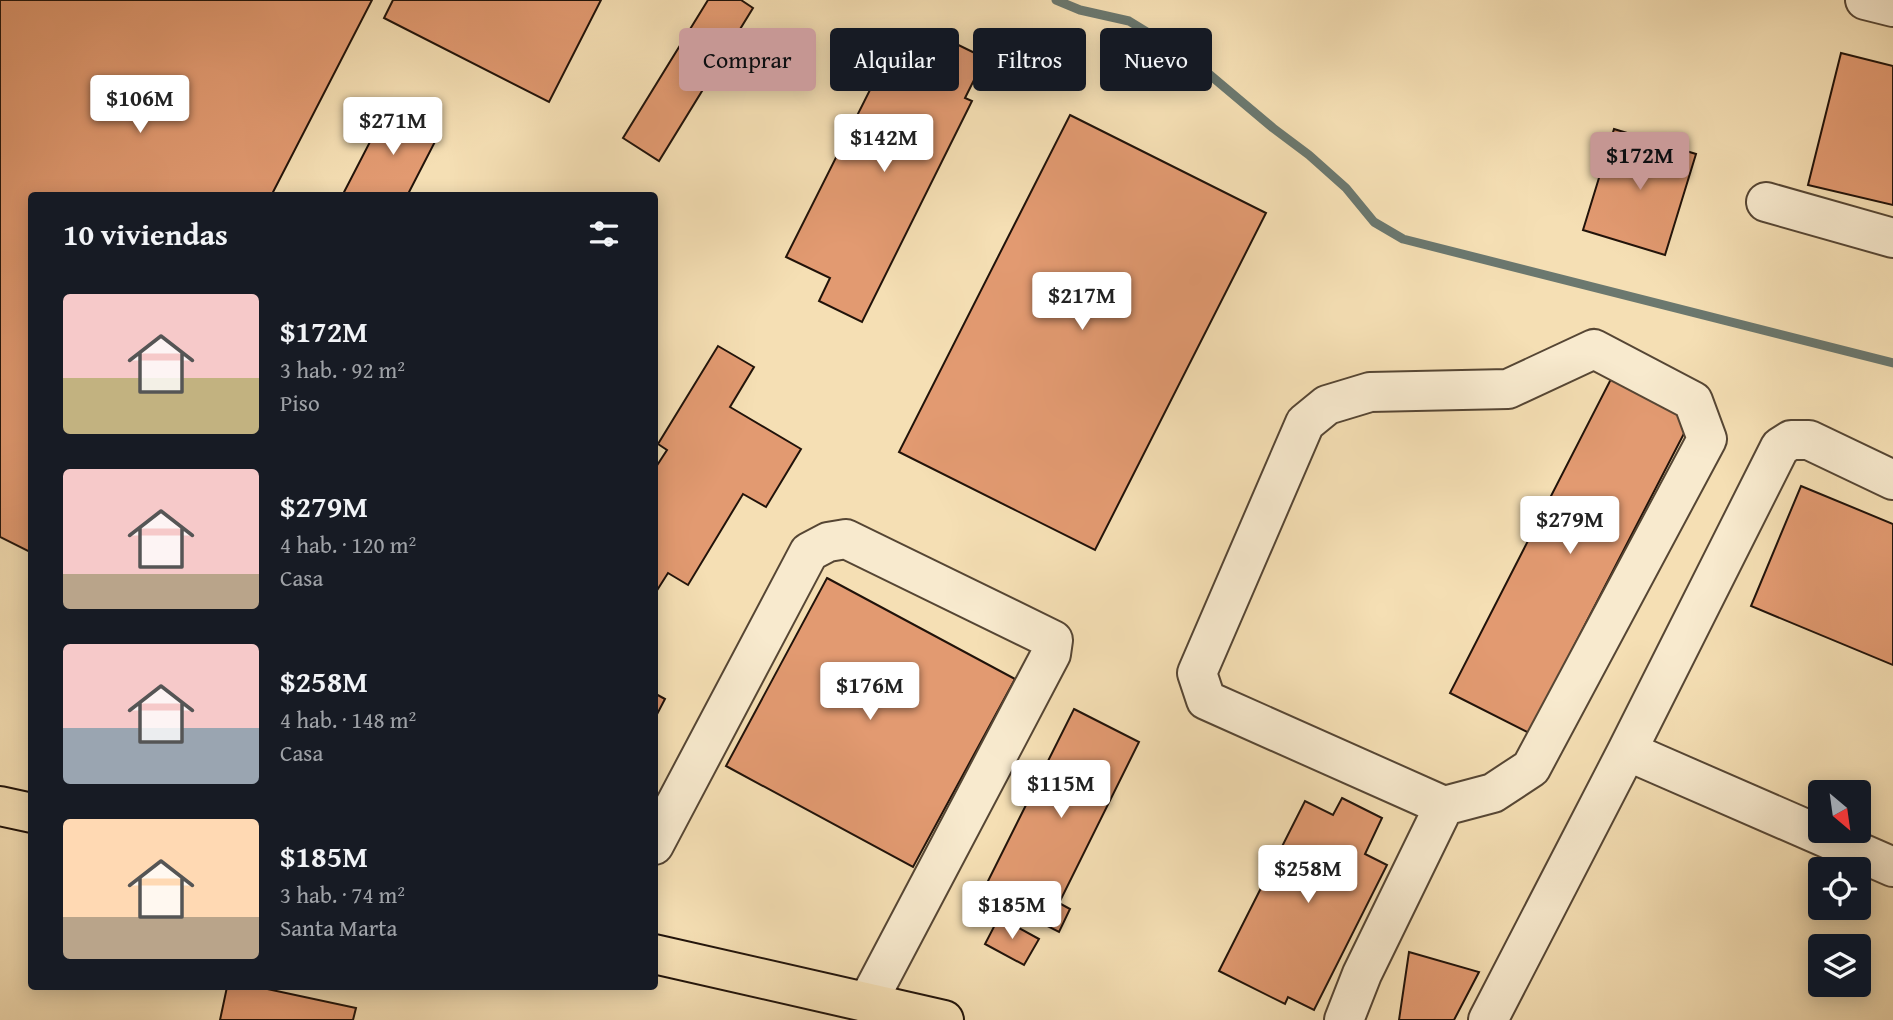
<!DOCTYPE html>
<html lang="es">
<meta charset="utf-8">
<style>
:root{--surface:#171b24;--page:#242831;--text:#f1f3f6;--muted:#9ea1a6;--accent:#c59692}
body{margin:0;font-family:"Gentium Book Plus",serif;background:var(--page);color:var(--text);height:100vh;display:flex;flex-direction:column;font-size:26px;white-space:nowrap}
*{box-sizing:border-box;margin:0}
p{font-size:23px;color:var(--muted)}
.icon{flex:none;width:38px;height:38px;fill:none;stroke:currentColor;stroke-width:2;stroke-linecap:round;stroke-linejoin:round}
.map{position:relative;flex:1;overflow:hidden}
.panel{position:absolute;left:28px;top:192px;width:630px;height:798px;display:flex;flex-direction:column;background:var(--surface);border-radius:7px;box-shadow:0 4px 18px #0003}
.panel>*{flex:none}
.banner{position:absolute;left:679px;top:28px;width:665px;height:63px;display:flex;gap:14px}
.needle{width:46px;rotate:151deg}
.controls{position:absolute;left:1808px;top:780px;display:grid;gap:14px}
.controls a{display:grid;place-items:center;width:63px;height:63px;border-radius:7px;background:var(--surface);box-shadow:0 4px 18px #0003;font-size:35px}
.price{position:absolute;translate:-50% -60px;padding:0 16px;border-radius:7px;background:#fff;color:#222;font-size:23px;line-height:46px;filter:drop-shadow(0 2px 4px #0008)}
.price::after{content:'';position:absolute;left:50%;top:42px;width:21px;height:16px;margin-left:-10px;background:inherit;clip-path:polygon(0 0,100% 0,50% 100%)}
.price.on{background:var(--accent);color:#111}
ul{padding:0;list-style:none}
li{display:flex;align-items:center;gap:21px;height:175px;padding:0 35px}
li span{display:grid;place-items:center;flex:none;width:196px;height:140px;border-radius:7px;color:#555}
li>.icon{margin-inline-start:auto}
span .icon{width:84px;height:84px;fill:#fffc;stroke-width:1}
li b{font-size:30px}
h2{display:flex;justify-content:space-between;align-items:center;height:84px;padding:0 35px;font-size:30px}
.chip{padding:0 24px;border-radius:7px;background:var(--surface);box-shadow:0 4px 18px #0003;font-size:24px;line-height:63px}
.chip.on{background:var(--accent);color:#111}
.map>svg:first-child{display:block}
</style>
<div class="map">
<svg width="1893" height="1020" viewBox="0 0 1893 1020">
<rect width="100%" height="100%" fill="#f5dfb4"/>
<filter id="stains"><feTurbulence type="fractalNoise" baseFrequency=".00286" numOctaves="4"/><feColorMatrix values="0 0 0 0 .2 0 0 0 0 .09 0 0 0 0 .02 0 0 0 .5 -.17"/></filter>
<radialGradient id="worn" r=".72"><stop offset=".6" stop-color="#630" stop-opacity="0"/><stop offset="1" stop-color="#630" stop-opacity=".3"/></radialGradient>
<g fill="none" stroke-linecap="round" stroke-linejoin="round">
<!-- stream -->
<path stroke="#6b786f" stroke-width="9" d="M 1056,0 L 1080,10 L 1129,21 L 1191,59 L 1273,128 L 1309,155 L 1346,188 L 1374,222 L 1403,239 L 1893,363"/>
</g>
<!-- building -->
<path fill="#e29a71" stroke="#21130a" stroke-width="2" d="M 0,0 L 372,0 L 271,196 L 32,196 L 32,553 L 0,537 Z
M 393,0 L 601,0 L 549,102 L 384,18 Z
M 708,0 L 741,0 L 753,8 L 659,161 L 623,138 Z
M 940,36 L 985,58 L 965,98 L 972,101 L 862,322 L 819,301 L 830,278 L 786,257 L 887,56 L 921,73 Z
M 1841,53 L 1893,66 L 1893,205 L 1808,185 Z
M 389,105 L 440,132 L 407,196 L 342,196 Z
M 1070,115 L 1266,213 L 1095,550 L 899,452 Z
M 1614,129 L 1696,154 L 1665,255 L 1583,230 Z
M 718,346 L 754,367 L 730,407 L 801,449 L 766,507 L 743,494 L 688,585 L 668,573 L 654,595 L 654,470 L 667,450 L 658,444 Z
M 1611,379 L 1691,420 L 1529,733 L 1450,693 Z
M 1801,486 L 1893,524 L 1893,665 L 1751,606 Z
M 827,578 L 1015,679 L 913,867 L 726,766 Z
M 654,693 L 665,699 L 654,720 Z
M 1074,709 L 1139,742 L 1059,903 L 1070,909 L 1059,932 L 982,893 Z
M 1342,798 L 1382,818 L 1365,854 L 1387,865 L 1314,1010 L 1288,997 L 1285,1004 L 1219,971 L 1305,801 L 1333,815 Z
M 999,917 L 1039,939 L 1024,965 L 985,944 Z
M 1409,952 L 1479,972 L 1454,1020 L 1399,1020 Z
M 227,987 L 258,987 L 356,1008 L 353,1020 L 220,1020 Z"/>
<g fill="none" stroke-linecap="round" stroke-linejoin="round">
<!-- minor casing -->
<g stroke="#564634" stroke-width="42">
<path id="minor" d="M 1865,0 L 1893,7
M 1766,202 L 1893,238
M 1594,349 L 1693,401 L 1707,439 L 1531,768 L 1493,793 L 1444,806 L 1206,700 L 1197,673 L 1305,423 L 1327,405 L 1370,392 L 1508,389 Z
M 1627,751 L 1893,867
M 654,845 L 809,552 L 828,542 L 846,539 L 1053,640 L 1051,654 L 867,1003
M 1344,1020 L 1362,974 L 1444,806
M 1488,1020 L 1627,751 L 1780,447 L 1791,440 L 1809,440 L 1893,480"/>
</g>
<!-- major casing -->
<g stroke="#21130a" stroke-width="42">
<path id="major" d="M 0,806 L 32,813
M 654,954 L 944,1020"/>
</g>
<!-- minor -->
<use href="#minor" stroke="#f8eace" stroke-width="38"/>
<!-- major -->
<use href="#major" stroke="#f5dfb4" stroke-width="38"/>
</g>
<rect width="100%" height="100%" filter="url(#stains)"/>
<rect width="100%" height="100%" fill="url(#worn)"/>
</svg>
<div class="controls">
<a><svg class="needle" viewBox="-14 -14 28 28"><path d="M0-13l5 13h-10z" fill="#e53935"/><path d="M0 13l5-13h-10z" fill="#9ea1a6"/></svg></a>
<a><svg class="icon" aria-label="locate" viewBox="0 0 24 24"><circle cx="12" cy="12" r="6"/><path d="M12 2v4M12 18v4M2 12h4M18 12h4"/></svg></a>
<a><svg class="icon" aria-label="layers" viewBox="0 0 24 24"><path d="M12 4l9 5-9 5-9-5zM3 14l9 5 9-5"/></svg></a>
</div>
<b class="price" style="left:140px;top:135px">$106M</b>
<b class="price" style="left:393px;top:157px">$271M</b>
<b class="price" style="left:884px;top:174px">$142M</b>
<b class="price on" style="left:1640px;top:192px">$172M</b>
<b class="price" style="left:1082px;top:332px">$217M</b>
<b class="price" style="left:1570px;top:556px">$279M</b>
<b class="price" style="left:870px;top:722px">$176M</b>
<b class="price" style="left:1061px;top:820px">$115M</b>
<b class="price" style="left:1308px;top:905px">$258M</b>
<b class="price" style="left:1012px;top:941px">$185M</b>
<div class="banner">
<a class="chip on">Comprar</a>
<a class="chip">Alquilar</a>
<a class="chip">Filtros</a>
<a class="chip">Nuevo</a>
</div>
<section class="panel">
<h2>10 viviendas<svg class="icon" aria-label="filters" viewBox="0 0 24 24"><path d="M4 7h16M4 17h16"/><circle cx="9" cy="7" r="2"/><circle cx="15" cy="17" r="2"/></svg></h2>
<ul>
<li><span style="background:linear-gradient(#f6c9c9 60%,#c2b280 0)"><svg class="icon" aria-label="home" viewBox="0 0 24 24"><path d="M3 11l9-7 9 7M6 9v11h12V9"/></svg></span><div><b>$172M</b><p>3 hab. · 92 m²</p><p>Piso</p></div></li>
<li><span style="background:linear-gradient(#f6c9c9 75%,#b9a48a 0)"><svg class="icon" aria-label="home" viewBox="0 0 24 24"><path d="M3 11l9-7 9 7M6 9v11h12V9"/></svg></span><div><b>$279M</b><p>4 hab. · 120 m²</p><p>Casa</p></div></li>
<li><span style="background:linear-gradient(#f6c9c9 60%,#9aa5b1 0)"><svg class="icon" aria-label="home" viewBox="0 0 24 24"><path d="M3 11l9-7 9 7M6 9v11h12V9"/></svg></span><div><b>$258M</b><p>4 hab. · 148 m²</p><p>Casa</p></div></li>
<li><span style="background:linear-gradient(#ffd9b3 70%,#b9a48a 0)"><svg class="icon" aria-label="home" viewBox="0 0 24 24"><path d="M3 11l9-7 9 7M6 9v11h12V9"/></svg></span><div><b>$185M</b><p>3 hab. · 74 m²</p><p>Santa Marta</p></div></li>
</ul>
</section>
</div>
